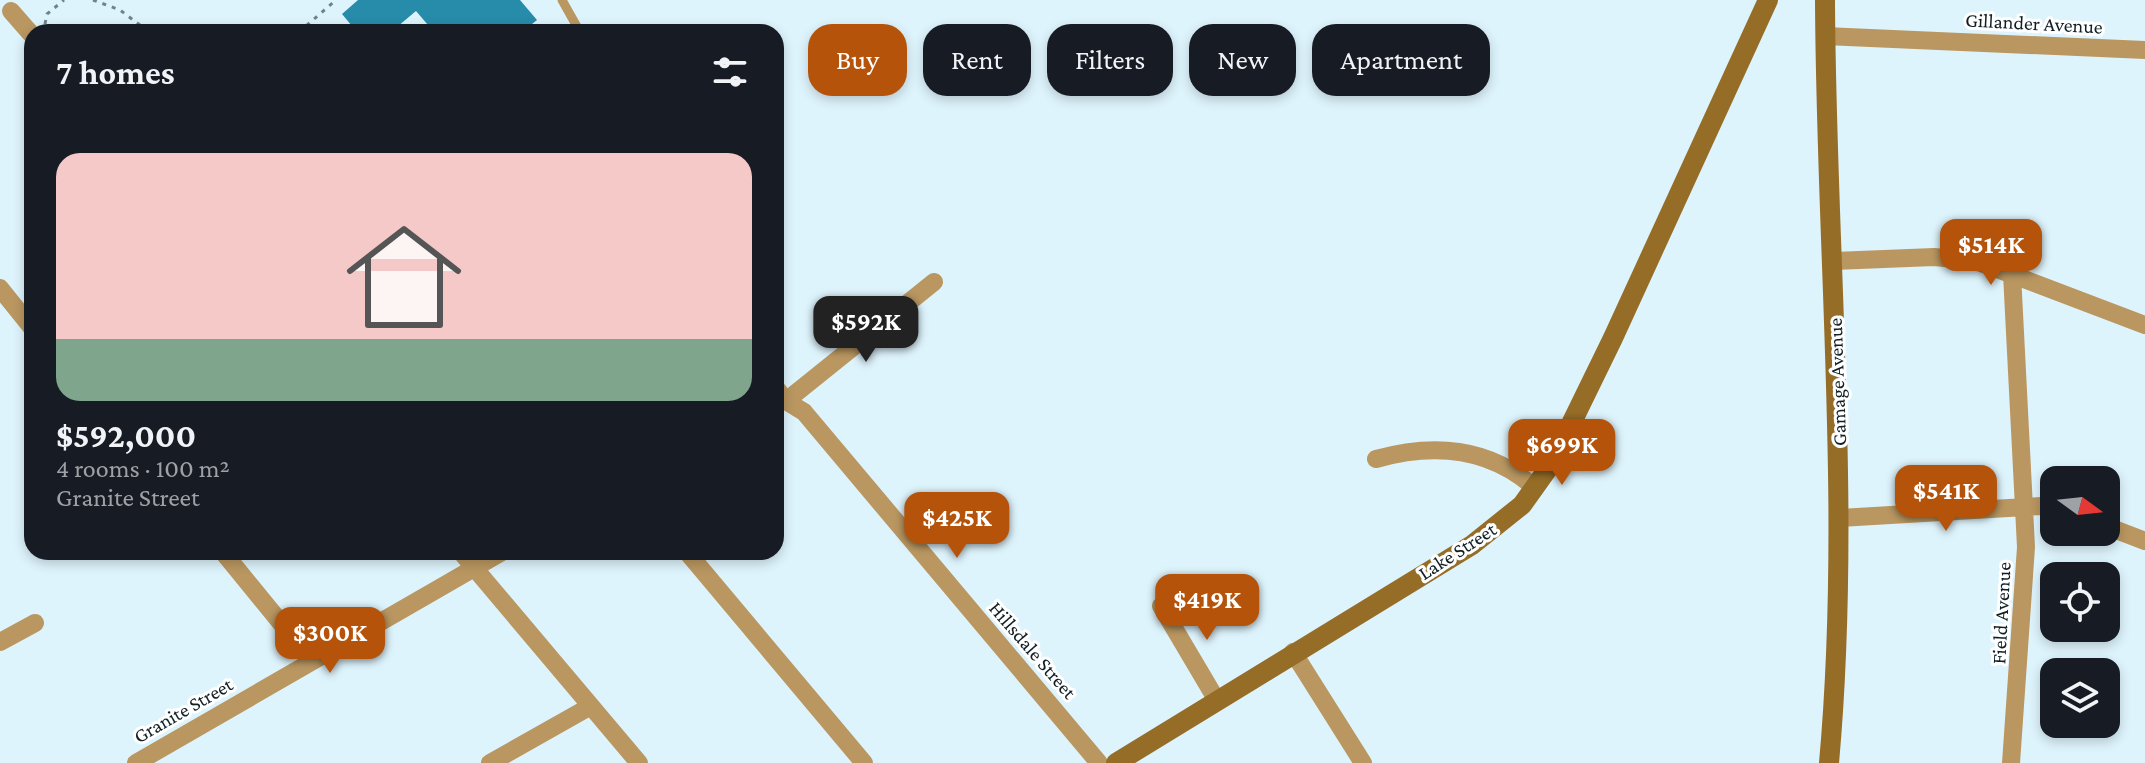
<!DOCTYPE html>
<meta charset="utf-8">
<style>
:root{--surface:#171b24;--page:#20242c;--text:#f1f3f6;--muted:#9ea1a6;--accent:#b45309}
body{margin:0;font-family:"Crimson Pro",serif;background:var(--page);color:var(--text);height:100vh;display:flex;flex-direction:column;font-size:30px;white-space:nowrap}
*{box-sizing:border-box;margin:0}
p{font-size:26px;color:var(--muted)}
.icon{flex:none;width:44px;height:44px;fill:none;stroke:currentColor;stroke-width:2;stroke-linecap:round;stroke-linejoin:round}
.map{position:relative;flex:1;overflow:hidden}
.side{position:absolute;left:24px;top:24px;width:760px;height:536px;display:flex;flex-direction:column;background:var(--surface);border-radius:24px;box-shadow:0 4px 12px #0003}
.side>*{flex:none}
.banner{position:absolute;left:808px;top:24px;width:760px;height:72px;display:flex;gap:16px}
.needle{width:52px;rotate:105deg}
.fabs{position:absolute;left:2040px;top:466px;display:grid;gap:16px}
.fabs a{display:grid;place-items:center;width:80px;height:80px;border-radius:16px;background:var(--surface);box-shadow:0 4px 12px #0003;font-size:40px}
.price{position:absolute;translate:-50% -68px;padding:0 18px;border-radius:16px;background:var(--accent);color:#fff;font-size:26px;line-height:52px;filter:drop-shadow(0 2px 4px #0008)}
.price::after{content:'';position:absolute;left:50%;top:48px;width:24px;height:18px;margin-left:-12px;background:inherit;clip-path:polygon(0 0,100% 0,50% 100%)}
.price.active{background:#222;color:#fff}
ul{padding:0;list-style:none}
li{display:grid;align-content:center;gap:16px;height:424px;padding:0 32px}
li span{display:grid;place-items:center;height:248px;border-radius:24px;color:#555}
li>.icon{margin-inline-start:auto}
span .icon{width:144px;height:144px;fill:#fffc;stroke-width:1}
li b{font-size:34px}
h2{display:flex;justify-content:space-between;align-items:center;height:96px;padding:0 32px;font-size:34px}
.chip{padding:0 28px;border-radius:24px;background:var(--surface);box-shadow:0 4px 12px #0003;font-size:28px;line-height:72px}
.chip.active{background:var(--accent);color:#fff}
.map>svg:first-child{display:block}
</style>
<div class="map">
<svg width="2145" height="763" viewBox="0 0 2145 763">
<rect width="100%" height="100%" fill="#def4fd"/>
<!-- building -->
<path fill="#278baa" d="M 358,0 L 520,0 L 537,20 L 522,32 L 434,32 L 416,11 L 391,32 L 357,32 L 342,14 Z"/>
<g fill="none" stroke-linecap="round" stroke-linejoin="round">
<!-- path -->
<path stroke="#71838a" stroke-width="3" stroke-dasharray="4 6" stroke-linecap="butt" d="M 93,0 L 120,10 L 149,32
M 45,24 L 47,14 L 64,0
M 299,32 L 336,0"/>
<!-- lane -->
<path stroke="#ba9761" stroke-width="9" d="M 562,0 L 580,32"/>
<!-- street -->
<path stroke="#ba9761" stroke-width="18" d="M 11,11 L 32,35
M 1825,36 L 2145,50
M 1834,261 L 1934,257 L 1976,261 L 2145,325
M 0,288 L 32,328
M 776,388 L 786,401 L 804,412 L 1099,763
M 779,401 L 786,401 L 934,282
M 1376,459 C 1433,443 1489,447 1535,488
M 1840,518 L 2042,506 L 2054,508
M 2106,526 L 2145,541
M 223,552 L 312,661
M 461,552 L 639,763
M 687,552 L 864,763
M 1161,606 L 1216,699
M 0,642 L 35,623
M 1293,652 L 1363,763
M 136,763 L 502,552
M 490,763 L 591,706
M 2011,763 L 2026,547 L 2012,274"/>
<!-- secondary -->
<path stroke="#966d27" stroke-width="20" d="M 1825,0 C 1826,255 1852,508 1829,763
M 1116,763 L 1472,545 L 1522,505 L 1552,463 L 1613,338 L 1768,0"/>
</g>
<g text-anchor="middle" dominant-baseline="central" stroke-width="6" stroke-linejoin="round" paint-order="stroke">
<!-- street labels -->
<g font-size="20" fill="#101f24" stroke="#fff">
<text transform="translate(2034 23) rotate(3)">Gillander Avenue</text>
<text transform="translate(1837 382) rotate(-92)">Gamage Avenue</text>
<text transform="translate(1457 551) rotate(-33)">Lake Street</text>
<text transform="translate(2001 613) rotate(-87)">Field Avenue</text>
<text transform="translate(1033 650) rotate(49)">Hillsdale Street</text>
<text transform="translate(183 710) rotate(-30)">Granite Street</text>
</g>
</g>
</svg>
<div class="fabs">
<a><svg class="needle" viewBox="-14 -14 28 28"><path d="M0-13l5 13h-10z" fill="#e53935"/><path d="M0 13l5-13h-10z" fill="#9ea1a6"/></svg></a>
<a><svg class="icon" aria-label="locate" viewBox="0 0 24 24"><circle cx="12" cy="12" r="6"/><path d="M12 2v4M12 18v4M2 12h4M18 12h4"/></svg></a>
<a><svg class="icon" aria-label="layers" viewBox="0 0 24 24"><path d="M12 4l9 5-9 5-9-5zM3 14l9 5 9-5"/></svg></a>
</div>
<b class="price" style="left:1991px;top:287px">$514K</b>
<b class="price active" style="left:866px;top:364px">$592K</b>
<b class="price" style="left:1562px;top:487px">$699K</b>
<b class="price" style="left:1946px;top:533px">$541K</b>
<b class="price" style="left:957px;top:560px">$425K</b>
<b class="price" style="left:1207px;top:642px">$419K</b>
<b class="price" style="left:330px;top:675px">$300K</b>
<div class="banner">
<a class="chip active">Buy</a>
<a class="chip">Rent</a>
<a class="chip">Filters</a>
<a class="chip">New</a>
<a class="chip">Apartment</a>
</div>
<section class="side">
<h2>7 homes<svg class="icon" aria-label="filters" viewBox="0 0 24 24"><path d="M4 7h16M4 17h16"/><circle cx="9" cy="7" r="2"/><circle cx="15" cy="17" r="2"/></svg></h2>
<ul>
<li><span style="background:linear-gradient(#f6c9c9 75%,#7fa58c 0)"><svg class="icon" aria-label="home" viewBox="0 0 24 24"><path d="M3 11l9-7 9 7M6 9v11h12V9"/></svg></span><div><b>$592,000</b><p>4 rooms · 100 m²</p><p>Granite Street</p></div></li>
</ul>
</section>
</div>
